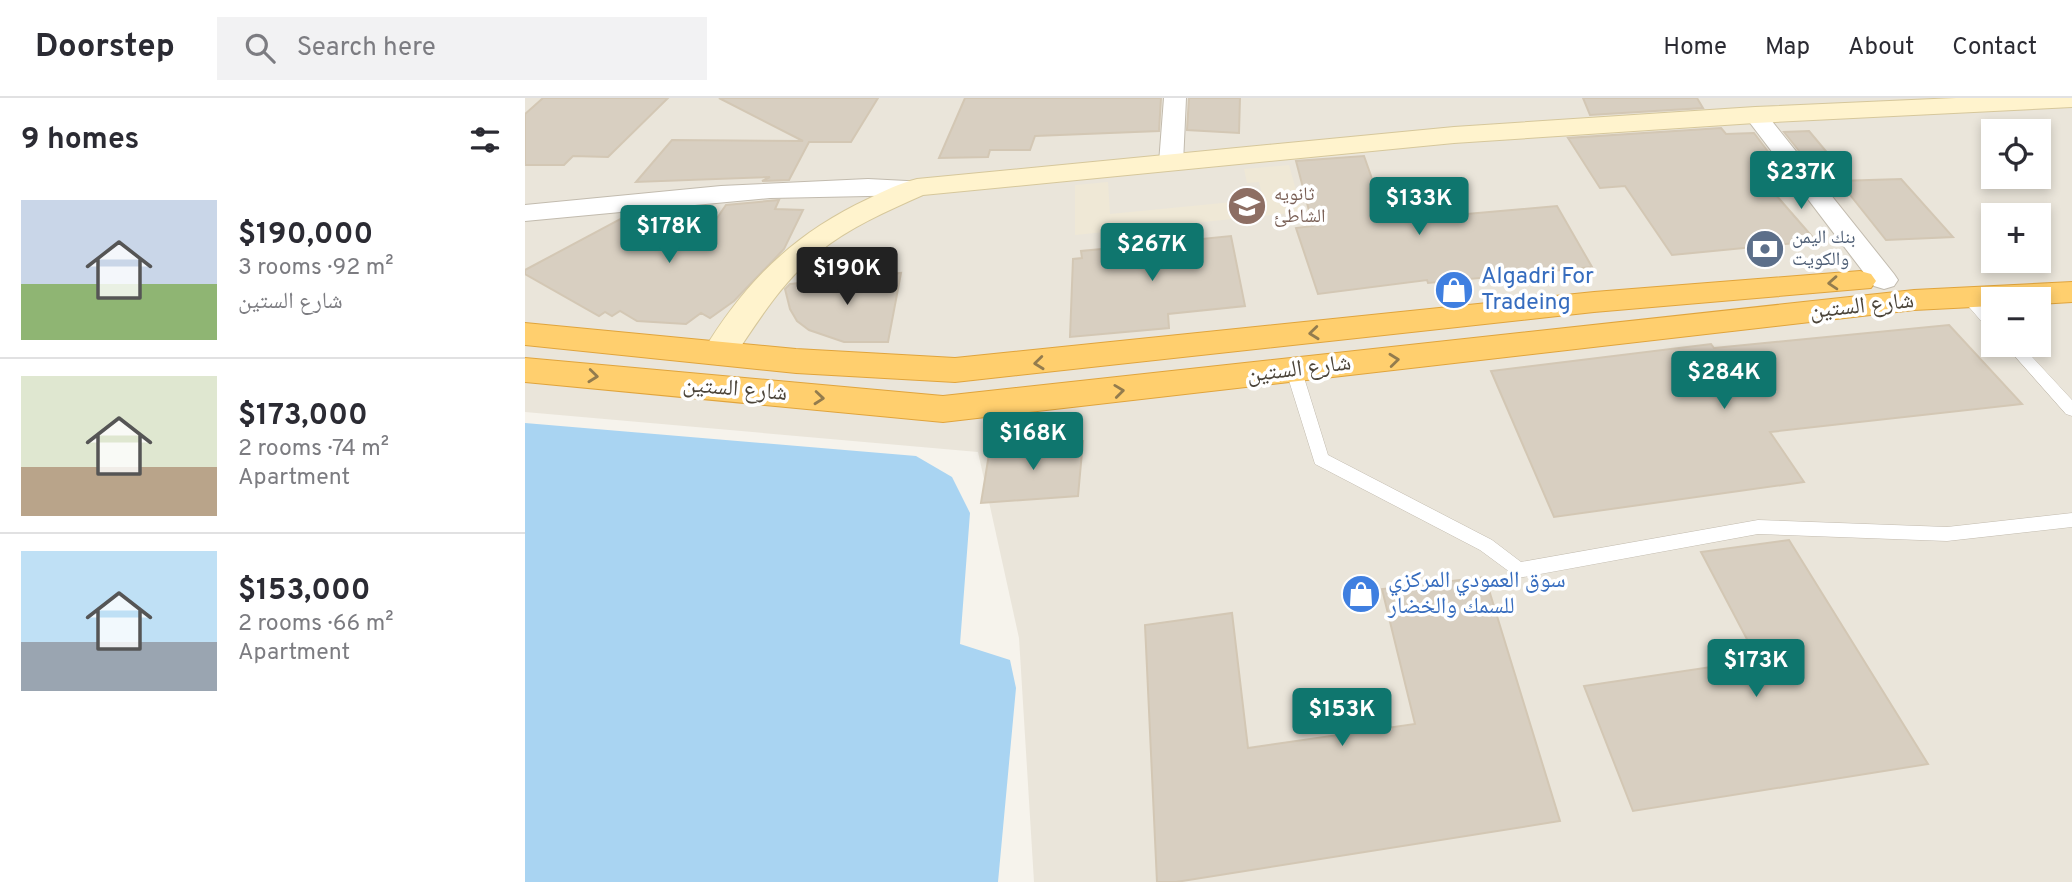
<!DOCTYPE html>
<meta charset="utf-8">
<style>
:root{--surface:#fff;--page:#f2f2f3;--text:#2b2b33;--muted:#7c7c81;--line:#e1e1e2;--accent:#0f766e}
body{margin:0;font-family:Overpass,"Noto Naskh Arabic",sans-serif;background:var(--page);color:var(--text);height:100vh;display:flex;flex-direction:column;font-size:26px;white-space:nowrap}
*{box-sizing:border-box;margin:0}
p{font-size:23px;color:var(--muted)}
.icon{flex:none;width:38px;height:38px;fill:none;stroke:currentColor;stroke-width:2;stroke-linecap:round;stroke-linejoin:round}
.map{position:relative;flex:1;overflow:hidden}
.side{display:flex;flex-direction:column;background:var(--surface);width:525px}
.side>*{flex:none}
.tools{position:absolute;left:1456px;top:21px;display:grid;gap:14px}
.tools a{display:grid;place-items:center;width:70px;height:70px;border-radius:0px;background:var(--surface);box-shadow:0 4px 10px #0003;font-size:35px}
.price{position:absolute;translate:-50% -60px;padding:0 16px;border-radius:7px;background:var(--accent);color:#fff;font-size:23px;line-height:46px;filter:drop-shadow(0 2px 4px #0008)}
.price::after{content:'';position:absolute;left:50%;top:42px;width:21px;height:16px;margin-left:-10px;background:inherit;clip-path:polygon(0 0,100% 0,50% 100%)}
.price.current{background:#222;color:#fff}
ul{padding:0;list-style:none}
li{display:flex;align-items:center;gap:21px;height:175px;padding:0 21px}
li+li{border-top:2px solid var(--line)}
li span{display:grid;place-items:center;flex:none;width:196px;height:140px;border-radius:0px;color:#555}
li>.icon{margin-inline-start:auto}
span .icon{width:84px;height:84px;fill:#fffc;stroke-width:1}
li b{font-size:30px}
h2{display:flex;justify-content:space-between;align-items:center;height:84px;padding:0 21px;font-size:30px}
header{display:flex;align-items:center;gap:42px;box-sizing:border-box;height:98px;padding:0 35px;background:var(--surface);border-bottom:2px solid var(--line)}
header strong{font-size:33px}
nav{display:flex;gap:38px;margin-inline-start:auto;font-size:24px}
.search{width:490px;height:63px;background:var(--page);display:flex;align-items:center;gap:18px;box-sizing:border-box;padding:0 24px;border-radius:0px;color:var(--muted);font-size:26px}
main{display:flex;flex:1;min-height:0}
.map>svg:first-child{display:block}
</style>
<header>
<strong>Doorstep</strong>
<div class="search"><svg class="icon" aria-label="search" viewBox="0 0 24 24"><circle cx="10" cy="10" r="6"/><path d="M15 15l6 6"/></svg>Search here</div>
<nav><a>Home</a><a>Map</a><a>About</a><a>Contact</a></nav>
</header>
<main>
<section class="side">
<h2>9 homes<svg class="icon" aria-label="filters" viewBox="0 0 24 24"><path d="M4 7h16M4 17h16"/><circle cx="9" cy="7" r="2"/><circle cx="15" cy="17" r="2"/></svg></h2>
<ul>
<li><span style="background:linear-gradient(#c9d6e8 60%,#8fb573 0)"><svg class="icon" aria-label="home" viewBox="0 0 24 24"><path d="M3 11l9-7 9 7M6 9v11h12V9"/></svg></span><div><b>$190,000</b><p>3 rooms · 92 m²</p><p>شارع الستين</p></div></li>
<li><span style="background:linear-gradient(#dfe7d0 65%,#b9a48a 0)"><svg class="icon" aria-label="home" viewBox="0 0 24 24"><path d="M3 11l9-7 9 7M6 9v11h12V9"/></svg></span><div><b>$173,000</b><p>2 rooms · 74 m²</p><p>Apartment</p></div></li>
<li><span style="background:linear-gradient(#bfe0f5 65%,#9aa5b1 0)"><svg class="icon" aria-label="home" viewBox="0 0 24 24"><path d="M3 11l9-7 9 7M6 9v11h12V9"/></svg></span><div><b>$153,000</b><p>2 rooms · 66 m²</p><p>Apartment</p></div></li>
</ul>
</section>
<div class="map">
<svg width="1547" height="784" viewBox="0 0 1547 784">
<rect width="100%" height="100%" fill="#f6f3ec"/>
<!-- residential -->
<path fill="#eae5da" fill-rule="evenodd" d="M 0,0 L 1547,0 L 1547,784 L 509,784 L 494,540 L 453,354 L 0,314 ZM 1468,33 L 1514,33 L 1514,79 L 1468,79 ZM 1468,117 L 1514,117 L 1514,163 L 1468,163 ZM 1468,201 L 1514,201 L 1514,247 L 1468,247 Z"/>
<!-- education -->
<path fill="#efe8d6" d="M 764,67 L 777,114 L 550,137 L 550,87 L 583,84 L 585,116 L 738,101 L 734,84 L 722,85 L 719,71 Z"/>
<!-- water -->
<path fill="#a9d4f2" d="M 0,325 L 391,358 L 427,379 L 445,415 L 435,546 L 485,562 L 491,590 L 473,784 L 0,784 Z"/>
<!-- building -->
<path fill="#d8cfc1" stroke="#d3c7b4" stroke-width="2" d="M 18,0 L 143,0 L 83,59 L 48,58 L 39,67 L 0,67 L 0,16 Z
M 194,0 L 353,0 L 326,44 L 284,44 L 264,82 L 237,83 L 245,79 L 111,84 L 147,42 L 278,43 Z
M 440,0 L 636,0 L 634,33 L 510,38 L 505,52 L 465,52 L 463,59 L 414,60 Z
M 664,0 L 715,0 L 714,35 L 662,32 Z
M 1058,0 L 1172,0 L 1178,10 L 1065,17 Z
M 1196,30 L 1201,36 L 1229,35 L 1263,80 L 1237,81 L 1291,143 L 1147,157 L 1100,88 L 1075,90 L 1043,40 Z
M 1284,33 L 1321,77 L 1294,78 L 1259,34 Z
M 839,58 L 862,123 L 1032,108 L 1067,169 L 903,185 L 902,182 L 793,196 L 771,130 L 788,128 L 771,63 Z
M 1376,81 L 1428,139 L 1361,142 L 1314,83 Z
M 254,102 L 250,111 L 278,112 L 259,151 L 209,203 L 185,220 L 176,215 L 161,226 L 112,223 L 95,213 L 87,218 L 80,214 L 74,218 L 0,176 L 0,172 L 99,119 L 142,138 L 151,133 L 175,145 L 201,107 Z
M 667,138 L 667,142 L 706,138 L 720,208 L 643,216 L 644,230 L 545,239 L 548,161 L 557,160 L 556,153 L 599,149 L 600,140 Z
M 376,175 L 363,244 L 319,244 L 284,232 L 272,223 L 265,211 L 260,191 L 265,186 Z
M 1424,227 L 1497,306 L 1245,334 L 1279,384 L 1029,419 L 966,273 L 1186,246 L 1189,250 Z
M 558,343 L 553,398 L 456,405 L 465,350 Z
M 1264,442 L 1403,666 L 1108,713 L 1059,588 L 1233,562 L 1176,454 Z
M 960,479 L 1035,723 L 651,784 L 632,784 L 620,527 L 707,515 L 723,650 L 890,626 L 857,491 Z"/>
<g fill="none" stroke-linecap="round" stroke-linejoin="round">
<!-- lane casing -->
<g stroke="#c2bbae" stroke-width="1">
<path id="lane" d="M 1443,194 L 1448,196 L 1468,218 L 1468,232 L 1463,231 L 1438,202 L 1436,199 Z
M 1480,247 L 1496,247 L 1547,302 L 1547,318 L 1541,316 Z
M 769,268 L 777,273 L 803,357 L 967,442 L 996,464 L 1233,422 L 1422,429 L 1547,415 L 1547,429 L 1422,443 L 1233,436 L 993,480 L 955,452 L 790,366 L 761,273 Z"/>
</g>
<!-- street casing -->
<g stroke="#c2bbae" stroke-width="2">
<path id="street" d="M 639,0 L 661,0 L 658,65 L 655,70 L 646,72 L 637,70 L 634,65 Z
M 1230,10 L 1238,12 L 1369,176 L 1373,182 L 1369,188 L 1359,191 L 1349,188 L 1219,17 L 1222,12 Z
M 343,81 L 401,84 L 405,89 L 401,94 L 392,97 L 245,100 L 0,123 L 0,107 L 196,88 Z"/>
</g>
<!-- secondary casing -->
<g stroke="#d6c79b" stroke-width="2">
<path id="secondary" d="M 1431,0 L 1547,0 L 1547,9 L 1230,25 L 929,45 L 398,97 C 362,113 325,129 294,154 C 257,183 232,225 206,263 L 194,267 L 182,263 L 177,255 C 219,185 268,136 343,101 C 359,93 375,85 392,81 L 929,29 L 1230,9 Z"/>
</g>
<!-- highway casing -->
<g stroke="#e0a43c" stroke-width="2">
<path id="highway" d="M 1335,173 L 1346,176 L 1351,183 L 1346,190 L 1069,214 L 430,284 L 271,275 L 0,247 L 0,225 L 271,251 L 430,260 L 1069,194 Z
M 1547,184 L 1547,204 L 1514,206 L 1514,201 L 1468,201 L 1468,208 L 1389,212 L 418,324 L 0,284 L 0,260 L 418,298 L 1389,192 Z"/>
</g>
<!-- lane -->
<use href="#lane" fill="#fff" fill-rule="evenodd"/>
<!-- street -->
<use href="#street" fill="#fff" fill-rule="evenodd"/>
<!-- secondary -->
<use href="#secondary" fill="#fff3cd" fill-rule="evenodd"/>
<!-- highway -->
<use href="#highway" fill="#ffcf6e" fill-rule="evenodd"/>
</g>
<!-- one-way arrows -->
<defs><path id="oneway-chevron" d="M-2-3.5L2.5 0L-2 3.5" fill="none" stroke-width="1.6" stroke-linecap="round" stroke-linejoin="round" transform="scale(1.75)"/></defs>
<g stroke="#937c4e">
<use href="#oneway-chevron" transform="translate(1308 185) rotate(176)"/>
<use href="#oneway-chevron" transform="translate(789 235) rotate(174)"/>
<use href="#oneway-chevron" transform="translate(869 262) rotate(-6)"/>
<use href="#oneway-chevron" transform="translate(514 265) rotate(174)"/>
<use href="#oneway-chevron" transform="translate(68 278) rotate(6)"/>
<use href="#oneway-chevron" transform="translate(594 293) rotate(-7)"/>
<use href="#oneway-chevron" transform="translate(294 300) rotate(5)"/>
</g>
<!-- icons -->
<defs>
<g id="school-disc" transform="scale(2.0125)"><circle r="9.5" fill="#8d6e63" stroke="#fff"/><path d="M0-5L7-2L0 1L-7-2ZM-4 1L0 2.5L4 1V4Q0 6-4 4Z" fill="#fff"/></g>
<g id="bank-disc" transform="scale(2.0125)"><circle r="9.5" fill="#5c6f8a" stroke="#fff"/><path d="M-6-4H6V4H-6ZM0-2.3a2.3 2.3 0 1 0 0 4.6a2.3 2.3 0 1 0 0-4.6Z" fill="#fff"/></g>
<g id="shop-disc" transform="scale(2.0125)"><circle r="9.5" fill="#3f7fe0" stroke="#fff"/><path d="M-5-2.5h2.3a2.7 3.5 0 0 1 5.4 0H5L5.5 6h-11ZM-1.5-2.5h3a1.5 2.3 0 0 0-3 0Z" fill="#fff"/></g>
</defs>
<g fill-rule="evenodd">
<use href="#school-disc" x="722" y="108"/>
<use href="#bank-disc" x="1240" y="151"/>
<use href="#shop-disc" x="929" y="192"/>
<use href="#shop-disc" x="836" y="496"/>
</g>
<g text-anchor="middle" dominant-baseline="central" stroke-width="7" stroke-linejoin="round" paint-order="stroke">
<!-- far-education labels -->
<g font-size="19" fill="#785e54" stroke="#fff" text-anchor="start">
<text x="749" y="97">ثانويه<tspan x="749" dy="22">الشاطئ</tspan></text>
</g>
<!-- far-service labels -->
<g font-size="19" fill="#4e5e75" stroke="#fff" text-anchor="start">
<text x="1267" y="140">بنك اليمن<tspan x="1267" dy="22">والكويت</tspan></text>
</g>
<!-- shop labels -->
<g font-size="23" fill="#366cbe" stroke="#fff" text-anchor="start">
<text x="956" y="179">Algadri For<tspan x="956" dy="26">Tradeing</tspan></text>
<text x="863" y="483">سوق العمودي المركزي<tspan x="863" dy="26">للسمك والخضار</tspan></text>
</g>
<!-- street labels -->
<g font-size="23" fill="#4b4439" stroke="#fff">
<text transform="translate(1337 209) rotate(-6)">شارع الستين</text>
<text transform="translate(774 272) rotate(-7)">شارع الستين</text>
<text transform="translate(210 292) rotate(5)">شارع الستين</text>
</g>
</g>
</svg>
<div class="tools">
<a><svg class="icon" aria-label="locate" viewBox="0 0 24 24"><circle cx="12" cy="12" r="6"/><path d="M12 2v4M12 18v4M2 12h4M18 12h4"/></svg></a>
<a>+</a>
<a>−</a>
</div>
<b class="price" style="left:1276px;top:113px">$237K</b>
<b class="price" style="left:894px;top:139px">$133K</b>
<b class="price" style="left:144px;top:167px">$178K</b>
<b class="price" style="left:627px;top:185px">$267K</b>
<b class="price current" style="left:322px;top:209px">$190K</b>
<b class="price" style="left:1199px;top:313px">$284K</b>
<b class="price" style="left:508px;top:374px">$168K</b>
<b class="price" style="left:1231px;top:601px">$173K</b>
<b class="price" style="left:817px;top:650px">$153K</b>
</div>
</main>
